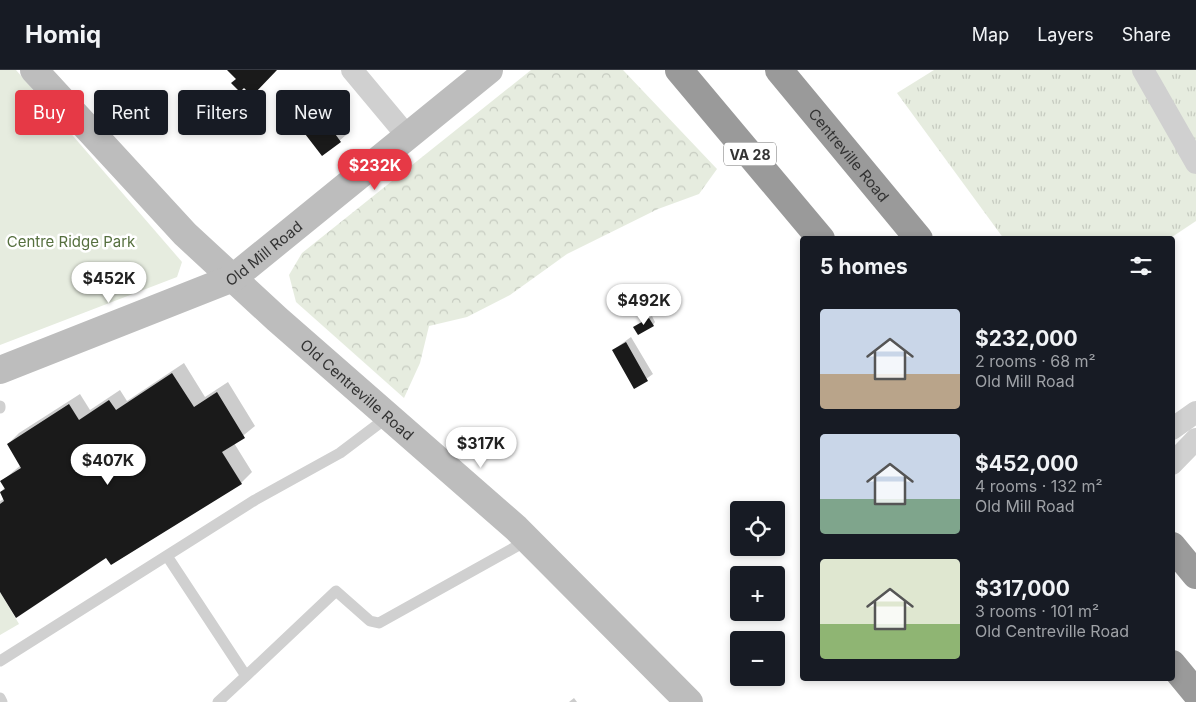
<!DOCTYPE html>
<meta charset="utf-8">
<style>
:root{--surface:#171b24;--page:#20242c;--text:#f1f3f6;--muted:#9ea1a6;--line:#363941;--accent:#e63946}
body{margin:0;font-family:Inter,sans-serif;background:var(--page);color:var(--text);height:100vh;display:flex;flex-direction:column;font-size:19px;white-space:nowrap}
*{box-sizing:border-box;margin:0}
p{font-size:16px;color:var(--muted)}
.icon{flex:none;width:28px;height:28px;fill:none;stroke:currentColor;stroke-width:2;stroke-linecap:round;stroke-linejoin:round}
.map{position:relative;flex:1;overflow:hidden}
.details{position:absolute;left:800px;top:166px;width:375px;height:445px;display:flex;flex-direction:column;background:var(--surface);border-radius:5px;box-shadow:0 2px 8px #0003}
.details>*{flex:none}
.guide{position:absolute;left:15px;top:20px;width:475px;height:45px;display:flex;gap:10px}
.fabs{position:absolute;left:730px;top:431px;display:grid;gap:10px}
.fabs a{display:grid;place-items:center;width:55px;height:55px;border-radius:5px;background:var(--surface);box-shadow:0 2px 8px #0003;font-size:25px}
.price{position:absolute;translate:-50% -42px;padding:0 11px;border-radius:18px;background:#fff;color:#222;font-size:16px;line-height:32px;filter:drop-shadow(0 1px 2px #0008)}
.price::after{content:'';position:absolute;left:50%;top:30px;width:15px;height:11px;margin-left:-8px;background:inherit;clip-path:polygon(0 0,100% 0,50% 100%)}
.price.active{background:var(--accent);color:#fff}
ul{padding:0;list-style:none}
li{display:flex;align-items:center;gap:15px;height:125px;padding:0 20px}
li span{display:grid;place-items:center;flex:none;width:140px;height:100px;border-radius:5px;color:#555}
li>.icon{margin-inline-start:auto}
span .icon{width:60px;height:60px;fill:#fffc;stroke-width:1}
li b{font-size:21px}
h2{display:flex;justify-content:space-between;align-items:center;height:60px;padding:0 20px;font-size:21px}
.tag{padding:0 18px;border-radius:5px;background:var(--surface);box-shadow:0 2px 8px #0003;font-size:18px;line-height:45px}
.tag.active{background:var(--accent);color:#fff}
header{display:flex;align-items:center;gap:30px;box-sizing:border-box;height:70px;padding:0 25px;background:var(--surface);border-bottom:1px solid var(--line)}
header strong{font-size:24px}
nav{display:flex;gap:28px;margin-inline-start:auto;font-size:18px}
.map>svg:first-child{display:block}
</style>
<header>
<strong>Homiq</strong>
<nav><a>Map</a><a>Layers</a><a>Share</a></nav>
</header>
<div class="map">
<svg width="1196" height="632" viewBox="0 0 1196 632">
<defs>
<pattern id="grass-tufts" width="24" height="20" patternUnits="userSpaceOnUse" patternTransform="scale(1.25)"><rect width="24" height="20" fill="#e6ecdf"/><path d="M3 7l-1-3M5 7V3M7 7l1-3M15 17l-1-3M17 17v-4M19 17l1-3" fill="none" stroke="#c6cbc0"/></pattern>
<pattern id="forest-crowns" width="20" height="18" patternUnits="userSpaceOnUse" patternTransform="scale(1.25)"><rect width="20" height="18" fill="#e6ecdf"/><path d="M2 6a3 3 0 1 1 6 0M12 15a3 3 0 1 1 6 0" fill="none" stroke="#c6cbc0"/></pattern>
</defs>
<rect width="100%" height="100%" fill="#fff"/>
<!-- grass -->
<path fill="url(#grass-tufts)" d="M 934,0 L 1196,0 L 1196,151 L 1169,169 L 1004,169 L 897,23 Z"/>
<!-- forest -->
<path fill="url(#forest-crowns)" d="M 531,0 L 623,0 L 717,99 L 699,124 L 658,139 L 567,184 L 510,225 L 467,247 L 429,256 L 420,293 L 404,328 L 296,232 L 289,205 L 302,183 Z"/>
<!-- park -->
<path fill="#e6ecdf" d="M 0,0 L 16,0 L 182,192 L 177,207 L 0,275 Z
M 0,522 L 19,554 L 0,565 Z"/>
<!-- shadow -->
<path fill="#0003" d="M 314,31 L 324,45 L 328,42 L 346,65 L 323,85 L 299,42 Z
M 652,246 L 655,252 L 653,255 L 637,255 Z
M 631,267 L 653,304 L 635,317 L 613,280 Z
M 184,293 L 205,327 L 228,312 L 255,356 L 234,373 L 252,402 L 241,413 L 112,494 L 107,487 L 0,519 L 0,431 L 4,429 L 0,423 L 5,417 L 2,411 L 21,395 L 8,374 L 19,363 L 80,324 L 90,340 L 120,320 L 127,331 Z
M 574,628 L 577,632 L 569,632 Z"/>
<!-- building -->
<path fill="#1a1a1a" d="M 227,0 L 277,0 L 252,26 L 244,18 L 240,22 L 231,13 L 236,9 Z
M 308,35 L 318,49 L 322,46 L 341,72 L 322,86 L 292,47 Z
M 649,248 L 654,256 L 638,265 L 633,257 Z
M 626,272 L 648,311 L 634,319 L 612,280 Z
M 172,303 L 194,337 L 217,322 L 245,368 L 222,382 L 242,414 L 111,495 L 106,488 L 16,548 L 0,522 L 0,434 L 4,431 L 0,422 L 5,419 L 0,411 L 21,398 L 7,374 L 69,334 L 79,350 L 109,330 L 116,340 Z"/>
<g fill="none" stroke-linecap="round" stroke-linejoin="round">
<!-- lane -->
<path stroke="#d0d0d0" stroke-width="11" d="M 0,336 L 0,338
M 167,486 L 246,606 L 218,632
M 0,591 L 255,430 L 340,383 L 389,346
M 246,606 L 336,521 L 370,551 L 379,553 L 528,470
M 0,628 L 2,632"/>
<!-- street -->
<path stroke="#d0d0d0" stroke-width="22" d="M 352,0 L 408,67
M 1143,0 L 1196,93
M 1172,359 L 1196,342
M 1172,394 L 1196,369"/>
<!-- secondary -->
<g stroke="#bdbdbd" stroke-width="28">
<path id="s1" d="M 34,0 L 185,164 L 277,249 L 516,458 L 689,632"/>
<path id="s2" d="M 0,300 L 233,208 L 489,0"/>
</g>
<!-- highway -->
<g stroke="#9a9a9a" stroke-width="28">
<path d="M 679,0 L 821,169"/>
<path id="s3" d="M 779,0 L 919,169"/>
<path d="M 1172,476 L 1196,505"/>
<path d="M 1172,594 L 1196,623"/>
</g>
</g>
<g text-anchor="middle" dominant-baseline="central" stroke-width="5" stroke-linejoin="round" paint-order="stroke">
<!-- shield labels -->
<rect fill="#fff" stroke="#707070" stroke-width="1" x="724" y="72.5" width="52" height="23" rx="4"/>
<g font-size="14" font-weight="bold" fill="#333">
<text x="750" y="84">VA 28</text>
</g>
<!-- street labels -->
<g font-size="15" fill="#333" stroke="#fff">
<text stroke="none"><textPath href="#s3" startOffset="110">Centreville Road</textPath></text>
<text stroke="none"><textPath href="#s2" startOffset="290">Old Mill Road</textPath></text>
<text stroke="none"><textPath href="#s1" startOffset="455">Old Centreville Road</textPath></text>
</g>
<!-- park labels -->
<g font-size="15" fill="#56703f" stroke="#fff">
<text x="71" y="171">Centre Ridge Park</text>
</g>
</g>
</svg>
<div class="fabs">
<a><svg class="icon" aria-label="locate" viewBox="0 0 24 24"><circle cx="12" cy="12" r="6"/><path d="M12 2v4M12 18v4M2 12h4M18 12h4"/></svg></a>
<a>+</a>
<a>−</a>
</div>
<b class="price active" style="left:375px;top:121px">$232K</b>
<b class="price" style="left:109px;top:234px">$452K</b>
<b class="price" style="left:644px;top:256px">$492K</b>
<b class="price" style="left:481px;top:399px">$317K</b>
<b class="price" style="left:108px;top:416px">$407K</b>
<div class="guide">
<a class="tag active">Buy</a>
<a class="tag">Rent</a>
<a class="tag">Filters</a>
<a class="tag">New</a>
</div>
<section class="details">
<h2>5 homes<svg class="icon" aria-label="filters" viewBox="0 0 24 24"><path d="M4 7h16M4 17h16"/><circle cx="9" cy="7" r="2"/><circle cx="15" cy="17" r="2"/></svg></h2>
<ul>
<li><span style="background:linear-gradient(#c9d6e8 65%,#b9a48a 0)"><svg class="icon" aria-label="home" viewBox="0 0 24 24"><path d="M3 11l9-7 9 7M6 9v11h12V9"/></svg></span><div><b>$232,000</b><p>2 rooms · 68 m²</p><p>Old Mill Road</p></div></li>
<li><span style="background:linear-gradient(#c9d6e8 65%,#7fa58c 0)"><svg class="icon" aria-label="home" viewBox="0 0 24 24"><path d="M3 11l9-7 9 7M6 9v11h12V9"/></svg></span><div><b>$452,000</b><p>4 rooms · 132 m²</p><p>Old Mill Road</p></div></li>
<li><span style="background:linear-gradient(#dfe7d0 65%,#8fb573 0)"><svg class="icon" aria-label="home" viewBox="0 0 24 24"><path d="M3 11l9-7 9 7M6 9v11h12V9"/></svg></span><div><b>$317,000</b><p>3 rooms · 101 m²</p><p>Old Centreville Road</p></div></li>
</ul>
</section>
</div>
